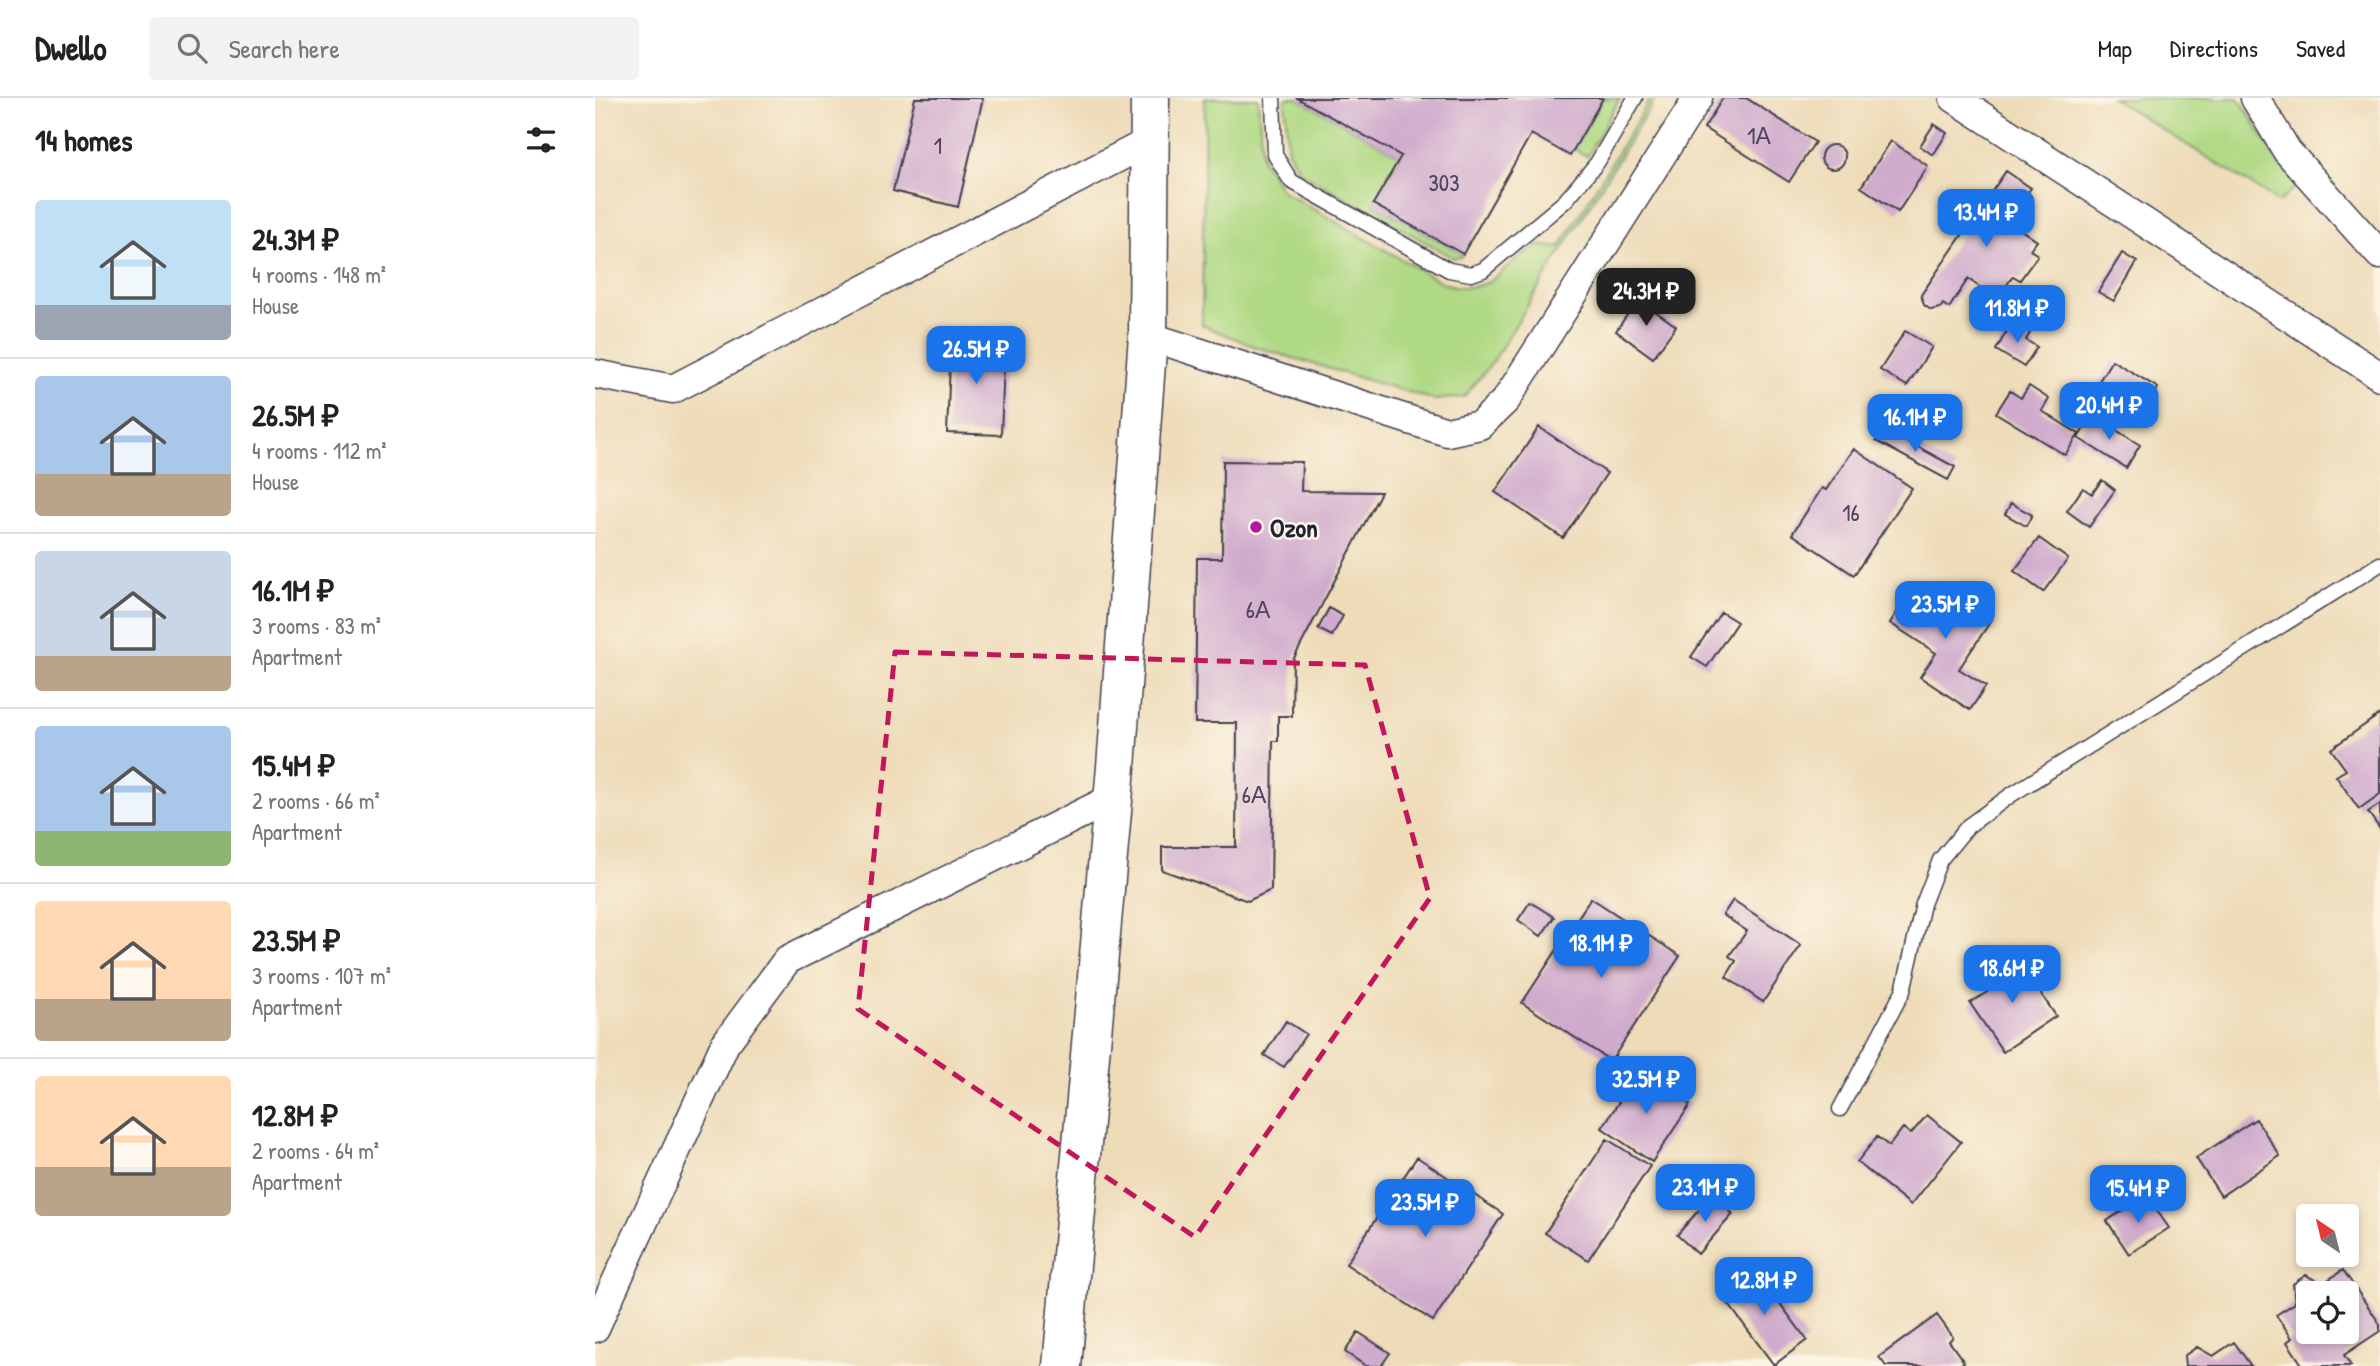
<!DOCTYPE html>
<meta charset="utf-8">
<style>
:root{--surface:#fff;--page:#f2f2f2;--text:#222;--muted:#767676;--line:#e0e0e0;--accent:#1a73e8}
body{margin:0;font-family:"Patrick Hand",sans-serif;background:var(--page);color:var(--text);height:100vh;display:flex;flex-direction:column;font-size:26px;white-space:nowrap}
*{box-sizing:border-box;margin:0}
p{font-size:23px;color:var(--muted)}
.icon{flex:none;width:38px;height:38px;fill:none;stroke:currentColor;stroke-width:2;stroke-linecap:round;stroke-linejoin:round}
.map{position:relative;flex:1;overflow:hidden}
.side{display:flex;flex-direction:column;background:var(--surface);width:595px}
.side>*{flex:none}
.needle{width:46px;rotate:325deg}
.tools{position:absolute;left:1701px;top:1106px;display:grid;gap:14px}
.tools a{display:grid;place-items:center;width:63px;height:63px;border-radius:7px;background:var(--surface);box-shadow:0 4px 10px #0003;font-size:35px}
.price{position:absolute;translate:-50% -60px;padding:0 16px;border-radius:14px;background:var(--accent);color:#fff;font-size:23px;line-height:46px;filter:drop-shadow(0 2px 4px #0008)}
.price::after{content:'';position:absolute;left:50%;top:42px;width:21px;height:16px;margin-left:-10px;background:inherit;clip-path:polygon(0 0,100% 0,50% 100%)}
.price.selected{background:#222;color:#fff}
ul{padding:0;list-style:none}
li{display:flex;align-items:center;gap:21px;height:175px;padding:0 35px}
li+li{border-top:2px solid var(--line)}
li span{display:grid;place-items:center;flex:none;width:196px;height:140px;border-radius:7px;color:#555}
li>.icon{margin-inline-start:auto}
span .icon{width:84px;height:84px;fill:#fffc;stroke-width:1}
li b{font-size:30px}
h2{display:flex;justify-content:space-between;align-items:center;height:84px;padding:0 35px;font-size:30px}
header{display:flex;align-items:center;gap:42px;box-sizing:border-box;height:98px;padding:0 35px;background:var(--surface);border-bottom:2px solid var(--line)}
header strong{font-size:33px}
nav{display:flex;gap:38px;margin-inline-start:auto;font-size:24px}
.search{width:490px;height:63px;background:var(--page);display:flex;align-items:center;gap:18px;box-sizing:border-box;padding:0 24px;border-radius:7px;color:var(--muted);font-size:26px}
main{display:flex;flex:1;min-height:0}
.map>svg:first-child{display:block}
</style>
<header>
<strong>Dwello</strong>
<div class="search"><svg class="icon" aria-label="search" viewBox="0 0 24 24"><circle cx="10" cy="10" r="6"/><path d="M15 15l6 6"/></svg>Search here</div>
<nav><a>Map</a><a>Directions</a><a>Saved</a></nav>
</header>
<main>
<section class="side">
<h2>14 homes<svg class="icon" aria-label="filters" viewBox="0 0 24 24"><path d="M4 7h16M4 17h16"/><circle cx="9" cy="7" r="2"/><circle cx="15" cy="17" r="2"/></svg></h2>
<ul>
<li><span style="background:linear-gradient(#bfe0f5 75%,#9aa5b1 0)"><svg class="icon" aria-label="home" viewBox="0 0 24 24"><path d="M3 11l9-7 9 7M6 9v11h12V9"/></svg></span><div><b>24.3M ₽</b><p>4 rooms · 148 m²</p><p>House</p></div></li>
<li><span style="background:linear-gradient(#a9c7e8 70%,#b9a48a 0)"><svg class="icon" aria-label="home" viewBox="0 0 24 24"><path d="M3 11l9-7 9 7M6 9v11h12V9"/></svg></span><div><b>26.5M ₽</b><p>4 rooms · 112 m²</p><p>House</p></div></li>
<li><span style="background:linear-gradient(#c9d6e8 75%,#b9a48a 0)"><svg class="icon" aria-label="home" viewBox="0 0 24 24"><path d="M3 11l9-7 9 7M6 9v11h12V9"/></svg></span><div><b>16.1M ₽</b><p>3 rooms · 83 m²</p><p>Apartment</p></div></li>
<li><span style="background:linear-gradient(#a9c7e8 75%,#8fb573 0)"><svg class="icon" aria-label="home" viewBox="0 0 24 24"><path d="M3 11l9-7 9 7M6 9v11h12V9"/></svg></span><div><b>15.4M ₽</b><p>2 rooms · 66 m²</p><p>Apartment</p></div></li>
<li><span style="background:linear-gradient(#ffd9b3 70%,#b9a48a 0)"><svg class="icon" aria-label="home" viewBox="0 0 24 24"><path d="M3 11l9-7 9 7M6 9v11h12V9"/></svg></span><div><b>23.5M ₽</b><p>3 rooms · 107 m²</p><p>Apartment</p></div></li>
<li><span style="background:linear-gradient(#ffd9b3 65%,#b9a48a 0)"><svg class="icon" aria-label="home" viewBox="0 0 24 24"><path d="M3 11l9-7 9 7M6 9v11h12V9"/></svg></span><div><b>12.8M ₽</b><p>2 rooms · 64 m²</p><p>Apartment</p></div></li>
</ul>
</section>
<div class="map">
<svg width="1785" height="1268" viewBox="0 0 1785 1268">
<rect width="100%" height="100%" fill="#fcf5e5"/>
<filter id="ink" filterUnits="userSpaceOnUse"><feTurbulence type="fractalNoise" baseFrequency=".0143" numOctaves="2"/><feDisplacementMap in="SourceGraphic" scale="14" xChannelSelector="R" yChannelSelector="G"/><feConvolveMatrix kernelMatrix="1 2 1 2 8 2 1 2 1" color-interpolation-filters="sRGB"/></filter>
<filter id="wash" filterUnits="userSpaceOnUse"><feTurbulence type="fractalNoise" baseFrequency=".00686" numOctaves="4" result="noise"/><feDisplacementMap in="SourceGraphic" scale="28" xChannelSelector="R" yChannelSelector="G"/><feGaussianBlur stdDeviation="1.57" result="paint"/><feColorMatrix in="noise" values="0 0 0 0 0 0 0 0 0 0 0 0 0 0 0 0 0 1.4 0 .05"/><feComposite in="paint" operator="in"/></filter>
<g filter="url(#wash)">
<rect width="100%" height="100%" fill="#eedcb9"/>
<!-- green -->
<path fill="#b0d984" stroke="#697e60" stroke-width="2" d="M 610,0 L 663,0 L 667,61 L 687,93 L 848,185 C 899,202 905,165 944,147 L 964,150 L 1056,0 L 1061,0 L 897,265 L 869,299 L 840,302 L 661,249 L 607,227 Z
M 690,0 L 702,0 L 806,58 L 779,106 L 868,156 L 866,159 L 859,160 L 705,74 L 693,53 Z
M 1008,0 L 1025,0 L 992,58 L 979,51 Z
M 1517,0 L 1644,0 L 1681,61 L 1703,87 L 1684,104 Z"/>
<g id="blocks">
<!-- building -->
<path fill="#d0abcd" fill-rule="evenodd" d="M 320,0 L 388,0 L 363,109 L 298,93 Z
M 702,0 L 1008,0 L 975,58 L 936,36 L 868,156 L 778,106 L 806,58 Z
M 1128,0 L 1151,0 L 1220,44 L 1194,84 L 1109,30 Z
M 1339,26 L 1352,35 L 1338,57 L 1325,48 Z
M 1296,43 L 1333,68 L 1303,114 L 1266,89 Z
M1226 59a12 12 0 1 1 24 0a12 12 0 1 1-24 0Z
M 1411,73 L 1436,90 L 1413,123 L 1442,143 L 1435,152 L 1443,157 L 1425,182 L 1418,178 L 1402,201 L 1373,181 L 1354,210 L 1348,206 L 1345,210 L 1336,212 L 1329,207 L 1326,197 Z
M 1527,155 L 1542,164 L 1519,203 L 1503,194 Z
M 1043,201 L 1081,228 L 1058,260 L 1021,233 Z
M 1417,224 L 1435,235 L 1431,242 L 1442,249 L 1429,269 L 1401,252 Z
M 1310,233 L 1337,249 L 1312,288 L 1285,272 Z
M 356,239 L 410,241 L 406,337 L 352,335 Z
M 1517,262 L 1563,290 L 1542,324 L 1496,296 Z
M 1434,288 L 1454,301 L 1447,313 L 1484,336 L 1470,357 L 1401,315 L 1415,293 L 1426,300 Z
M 1497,317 L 1545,347 L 1531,370 L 1483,340 Z
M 944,329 L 1012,375 L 968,440 L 900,394 Z
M 1288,330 L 1360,369 L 1353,382 L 1281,343 Z
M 1259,351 L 1317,390 L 1259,477 L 1197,436 L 1227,390 L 1231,392 Z
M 628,363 L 707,364 L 706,393 L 786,394 L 698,562 L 697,618 L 683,618 L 683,643 L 678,643 L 676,792 L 653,803 L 567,772 L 567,749 L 641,749 L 642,625 L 600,625 L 602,460 L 627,460 Z
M 1507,382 L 1520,392 L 1494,429 L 1472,413 L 1488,390 L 1497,396 Z
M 1416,405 L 1437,417 L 1431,428 L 1410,416 Z
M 1444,440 L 1473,461 L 1448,494 L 1419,473 Z
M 1318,490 L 1343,507 L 1353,492 L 1397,521 L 1364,571 L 1391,588 L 1375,612 L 1325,579 L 1341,555 L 1295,525 Z
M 734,510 L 748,518 L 737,538 L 723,531 Z
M 1126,514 L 1142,524 L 1112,569 L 1096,559 Z
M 1785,616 L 1785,696 L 1764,711 L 1741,678 L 1751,672 L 1736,651 Z
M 1785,706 L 1785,731 L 1773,714 Z
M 996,800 L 1085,858 L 1016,963 L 927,905 Z
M 1138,802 L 1206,847 L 1168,904 L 1131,879 L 1141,863 L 1134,858 L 1152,833 L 1128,817 Z
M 935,804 L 959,819 L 946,838 L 923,822 Z
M 1419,856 L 1461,918 L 1408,954 L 1375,905 L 1403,887 L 1393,873 Z
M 691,923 L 711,936 L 689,969 L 669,957 Z
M 1044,973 L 1095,1007 L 1057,1064 L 1007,1030 Z
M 1332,1017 L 1366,1044 L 1316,1107 L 1262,1064 L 1282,1039 L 1294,1048 L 1308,1030 L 1316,1036 Z
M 1661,1021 L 1685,1058 L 1626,1098 L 1601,1060 Z
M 1012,1041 L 1055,1068 L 993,1162 L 950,1135 Z
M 822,1059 L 908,1116 L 838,1223 L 751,1166 Z
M 1117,1097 L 1138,1116 L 1103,1156 L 1082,1137 Z
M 1551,1097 L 1574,1130 L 1534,1156 L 1512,1123 Z
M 1147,1172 L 1172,1188 L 1212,1242 L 1179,1267 L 1129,1200 Z
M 1748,1172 L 1785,1226 L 1785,1233 L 1749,1257 L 1756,1268 L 1708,1268 L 1692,1244 L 1697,1240 L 1681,1217 L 1700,1205 L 1698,1186 L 1711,1177 L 1727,1186 ZM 1713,1195 L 1752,1195 L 1752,1234 L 1713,1234 Z
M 1342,1217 L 1358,1239 L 1354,1243 L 1369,1264 L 1363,1268 L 1291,1268 L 1284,1259 Z
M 763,1234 L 795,1255 L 786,1268 L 771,1268 L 750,1254 Z
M 1639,1244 L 1656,1268 L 1590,1268 L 1589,1258 L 1602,1249 L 1618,1258 Z"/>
</g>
</g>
<g filter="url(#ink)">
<use href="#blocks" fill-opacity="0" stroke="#413e4e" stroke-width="2"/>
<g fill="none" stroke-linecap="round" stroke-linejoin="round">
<!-- lane casing -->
<g stroke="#413e4e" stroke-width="17">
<path id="lane" d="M 678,0 L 680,57 L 696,83 L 854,172 L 876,176 L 888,172 L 970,103 L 1002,65 L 1040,0
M 1245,1011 L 1308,893 L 1328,806 L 1345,762 L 1373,728 L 1416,697 L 1785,466"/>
</g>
<!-- street casing -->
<g stroke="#413e4e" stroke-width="31">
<path id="street" d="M 1359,0 L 1785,278
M 1660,0 L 1692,53 L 1785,157
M 553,238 L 852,334 L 885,327 L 911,302 L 1103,0
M 0,276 L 78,291 L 555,43
M 0,1230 L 130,946 L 192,862 L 518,700"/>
</g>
<!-- secondary casing -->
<g stroke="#413e4e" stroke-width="41">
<path id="secondary" d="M 467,1268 L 521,669 L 553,238 L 555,0"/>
</g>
<!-- lane -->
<use href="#lane" stroke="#fff" stroke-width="14"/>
<!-- street -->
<use href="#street" stroke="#fff" stroke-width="28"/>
<!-- secondary -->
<use href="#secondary" stroke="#fff" stroke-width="38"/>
</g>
</g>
<!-- marked area -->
<path fill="none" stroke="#c2185b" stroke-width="5" stroke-dasharray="14 9" stroke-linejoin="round" d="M 300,554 L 770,567 L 835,800 L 600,1139 L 263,911 Z"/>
<!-- markers -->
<circle fill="#b5179e" stroke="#fcf5e5" stroke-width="2.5" cx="661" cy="429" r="7"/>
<g text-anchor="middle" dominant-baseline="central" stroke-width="5" stroke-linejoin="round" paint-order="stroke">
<!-- number labels -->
<g font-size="23" fill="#4e4460">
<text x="1164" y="37">1А</text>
<text x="343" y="47">1</text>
<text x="849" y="84">303</text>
<text x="1256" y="414">16</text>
<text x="663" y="511">6А</text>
<text x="659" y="696">6А</text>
</g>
<!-- poi labels -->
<g font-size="26" font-weight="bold" fill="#22223b" stroke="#fcf5e5" text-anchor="start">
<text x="675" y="429">Ozon</text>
</g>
</g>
</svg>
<div class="tools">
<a><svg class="needle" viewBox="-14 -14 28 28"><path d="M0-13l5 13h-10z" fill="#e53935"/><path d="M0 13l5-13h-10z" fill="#767676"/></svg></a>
<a><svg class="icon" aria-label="locate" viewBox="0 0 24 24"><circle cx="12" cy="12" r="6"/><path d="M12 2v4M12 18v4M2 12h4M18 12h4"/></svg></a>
</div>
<b class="price" style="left:1391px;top:151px">13.4M ₽</b>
<b class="price selected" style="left:1051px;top:230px">24.3M ₽</b>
<b class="price" style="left:1422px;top:247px">11.8M ₽</b>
<b class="price" style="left:381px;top:288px">26.5M ₽</b>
<b class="price" style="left:1514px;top:344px">20.4M ₽</b>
<b class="price" style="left:1320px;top:356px">16.1M ₽</b>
<b class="price" style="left:1350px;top:543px">23.5M ₽</b>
<b class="price" style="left:1006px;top:882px">18.1M ₽</b>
<b class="price" style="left:1417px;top:907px">18.6M ₽</b>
<b class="price" style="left:1051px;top:1018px">32.5M ₽</b>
<b class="price" style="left:1110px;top:1126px">23.1M ₽</b>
<b class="price" style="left:1543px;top:1127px">15.4M ₽</b>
<b class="price" style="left:830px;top:1141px">23.5M ₽</b>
<b class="price" style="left:1169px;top:1219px">12.8M ₽</b>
</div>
</main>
